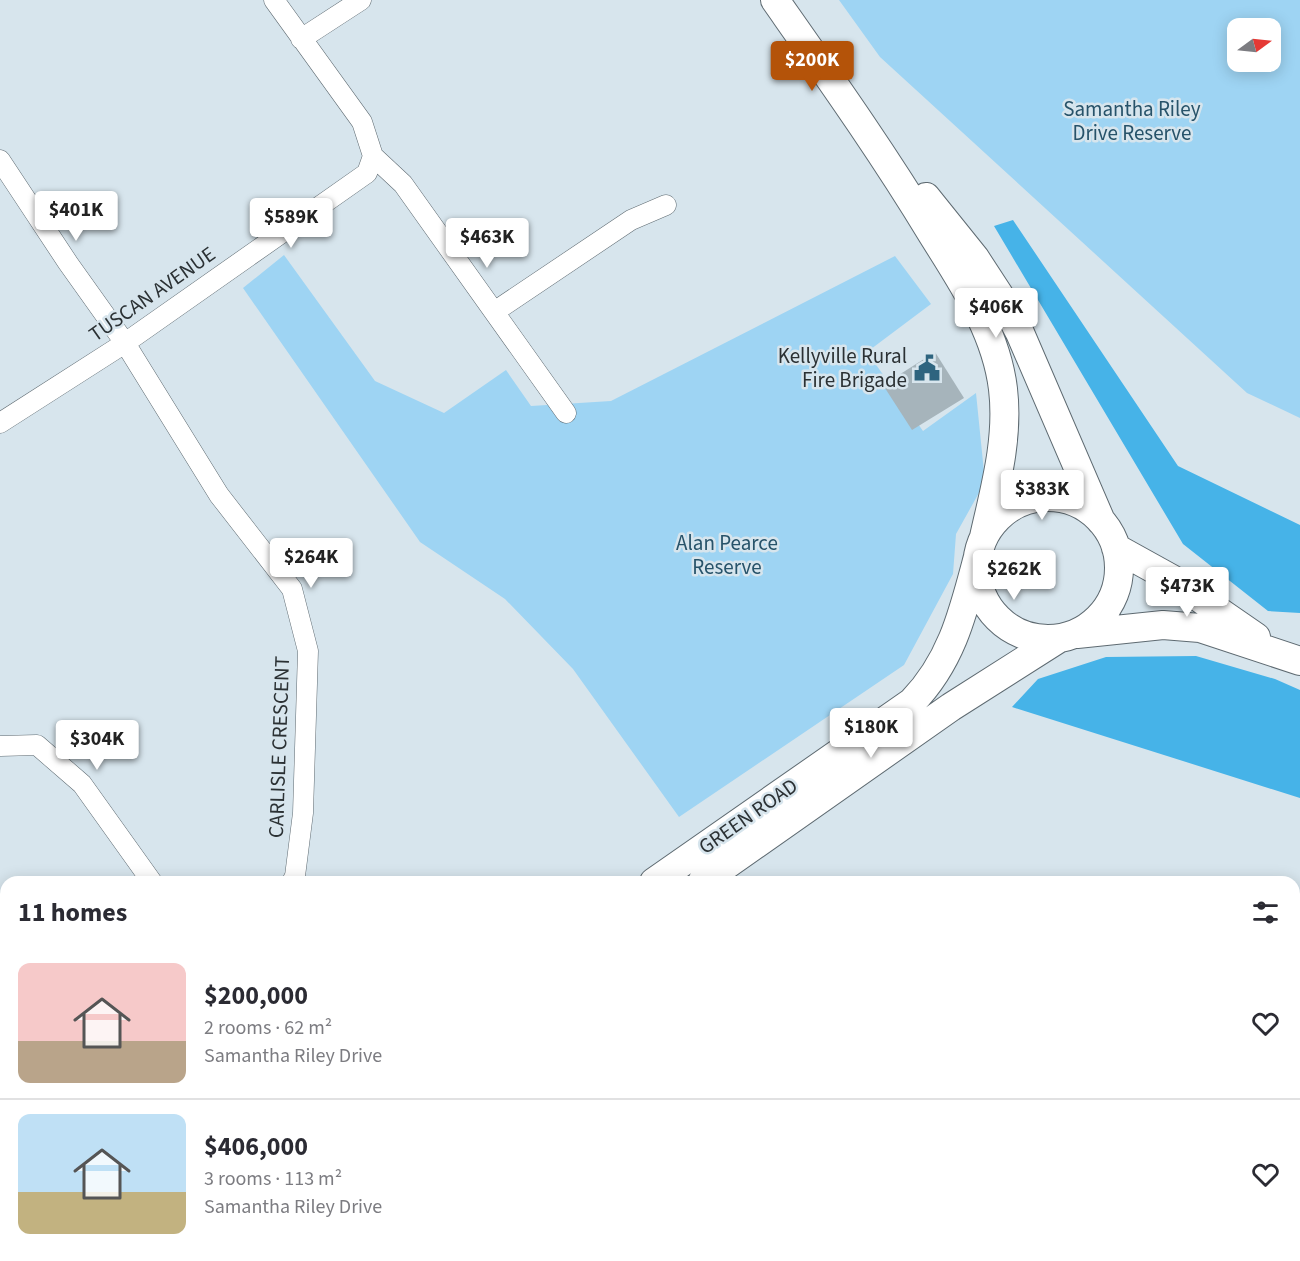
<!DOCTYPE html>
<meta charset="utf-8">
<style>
:root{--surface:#fff;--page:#f2f2f3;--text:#2b2b33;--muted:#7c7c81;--line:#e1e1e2;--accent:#b45309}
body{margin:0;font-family:"Source Sans 3",sans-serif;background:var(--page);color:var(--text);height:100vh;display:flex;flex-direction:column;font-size:22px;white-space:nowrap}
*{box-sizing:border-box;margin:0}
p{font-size:20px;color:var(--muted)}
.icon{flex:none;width:33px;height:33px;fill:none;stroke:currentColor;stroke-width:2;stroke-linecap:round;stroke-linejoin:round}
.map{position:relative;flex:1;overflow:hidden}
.panel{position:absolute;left:0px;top:876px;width:1300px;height:386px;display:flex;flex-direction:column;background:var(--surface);border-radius:18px 18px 0 0;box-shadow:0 3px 15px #0003}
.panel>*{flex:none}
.needle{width:39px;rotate:75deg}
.fabs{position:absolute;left:1227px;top:18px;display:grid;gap:12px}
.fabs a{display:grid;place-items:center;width:54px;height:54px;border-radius:12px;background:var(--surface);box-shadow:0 3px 15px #0003;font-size:30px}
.price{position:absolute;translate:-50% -51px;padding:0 14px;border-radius:6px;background:#fff;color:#222;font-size:20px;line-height:39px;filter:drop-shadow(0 2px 3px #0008)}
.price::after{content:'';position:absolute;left:50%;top:36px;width:18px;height:14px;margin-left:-9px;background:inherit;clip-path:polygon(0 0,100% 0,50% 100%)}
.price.current{background:var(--accent);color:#fff}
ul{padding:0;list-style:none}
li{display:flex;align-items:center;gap:18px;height:150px;padding:0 18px}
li+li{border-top:2px solid var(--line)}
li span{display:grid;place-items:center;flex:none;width:168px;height:120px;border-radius:12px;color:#555}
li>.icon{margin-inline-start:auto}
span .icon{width:72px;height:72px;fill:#fffc;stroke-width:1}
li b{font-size:26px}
h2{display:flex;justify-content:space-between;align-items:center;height:72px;padding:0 18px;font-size:26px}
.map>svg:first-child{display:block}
</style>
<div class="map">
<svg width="1300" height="1261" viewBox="0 0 1300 1261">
<rect width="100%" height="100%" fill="#d7e5ed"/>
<!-- green -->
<path fill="#9ed4f3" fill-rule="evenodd" d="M 839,0 L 1300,0 L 1300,418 L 1247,393 L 880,57 ZM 1270,28 L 1270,62 L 1238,62 L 1238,28 Z
M 284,255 L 375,381 L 444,413 L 506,370 L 531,406 L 611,401 L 895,256 L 931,304 L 867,352 L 923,431 L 976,393 L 985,482 L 956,534 L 953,574 L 904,665 L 679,817 L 573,669 L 505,599 L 420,542 L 243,288 Z"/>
<!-- forest -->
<path fill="#46b3e8" d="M 1013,220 L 1178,466 L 1300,525 L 1300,613 L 1268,611 L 1183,544 L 994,226 Z
M 1196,656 L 1275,679 L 1300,690 L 1300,798 L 1012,707 L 1038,679 L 1106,657 Z
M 1294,926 L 1300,926 L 1300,1136 L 1294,1130 Z"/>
<!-- building -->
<path fill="#a6b4bb" d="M 935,352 L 964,398 L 912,430 L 883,385 Z"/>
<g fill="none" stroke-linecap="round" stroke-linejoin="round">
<!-- minor casing -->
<g stroke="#5e6a71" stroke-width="21">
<path id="minor" d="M 301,39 L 361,0
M 373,156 L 403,184 L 566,413
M 0,160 L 68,263 L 125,343 L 219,495 L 292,589 L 308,651 L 303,813 L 295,876 L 292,882
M 494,312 L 631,220 L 666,205
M 0,423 L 125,343 L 367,173 L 373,156 L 362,122 L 274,0
M 0,746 L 37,745 L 82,784 L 152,882
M 0,1107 L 6,1103
M 1294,1225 L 1300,1227
M 695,1256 L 696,1261
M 525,1261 L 533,1256
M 1136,1261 L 1147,1256"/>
</g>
<!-- secondary casing -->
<g stroke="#5e6a71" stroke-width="30">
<path id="secondary" d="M 775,0 C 829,77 883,153 932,234 C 962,282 996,331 1003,389 C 1009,439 995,488 984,537
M 926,197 L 975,258 L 1003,301 L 1020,333 L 1101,521
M977 568a71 71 0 1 1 142 0a71 71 0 1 1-142 0Z
M 1116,548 L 1172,579 L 1256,637
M 1077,634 L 1163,625 L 1200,628 L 1300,661
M 654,882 L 912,702 C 953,660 964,609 979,553
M 702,882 L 951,707 L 1058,639
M 113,1261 L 121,1256
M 160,1261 L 168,1256"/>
</g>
<!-- minor -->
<use href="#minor" stroke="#fff" stroke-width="20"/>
<!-- secondary -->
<use href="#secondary" stroke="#fff" stroke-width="28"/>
</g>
<!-- icons -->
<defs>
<g id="civic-bare" transform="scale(2.07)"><path d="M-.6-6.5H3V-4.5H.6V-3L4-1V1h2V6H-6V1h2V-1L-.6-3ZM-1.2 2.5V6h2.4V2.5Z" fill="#2e647f" stroke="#d7e5ed" stroke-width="2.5" paint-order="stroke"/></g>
</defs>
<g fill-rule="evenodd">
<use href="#civic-bare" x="927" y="368"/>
</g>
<g text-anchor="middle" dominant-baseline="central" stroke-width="5" stroke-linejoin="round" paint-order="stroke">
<!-- park labels -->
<g font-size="21" fill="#27536a" stroke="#d7e5ed">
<text x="1132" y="109">Samantha Riley<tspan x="1132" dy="24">Drive Reserve</tspan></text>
<text x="727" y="543">Alan Pearce<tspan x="727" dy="24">Reserve</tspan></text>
</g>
<!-- street labels -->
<g font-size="21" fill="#2b3134" stroke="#d7e5ed">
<text transform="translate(152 294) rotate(-35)">TUSCAN AVENUE</text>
<text transform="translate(279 747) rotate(-88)">CARLISLE CRESCENT</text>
<text transform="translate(748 816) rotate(-35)">GREEN ROAD</text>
</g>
<!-- poi labels -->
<g font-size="21" fill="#2b3134" stroke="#d7e5ed" text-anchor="end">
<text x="907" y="356">Kellyville Rural<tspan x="907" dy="24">Fire Brigade</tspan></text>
</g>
</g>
</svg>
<div class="fabs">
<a><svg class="needle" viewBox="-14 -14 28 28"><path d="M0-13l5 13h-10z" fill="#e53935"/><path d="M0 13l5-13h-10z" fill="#7c7c81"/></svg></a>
</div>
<b class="price current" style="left:812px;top:92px">$200K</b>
<b class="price" style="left:76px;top:242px">$401K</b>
<b class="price" style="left:291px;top:249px">$589K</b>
<b class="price" style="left:487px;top:269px">$463K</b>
<b class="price" style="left:996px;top:339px">$406K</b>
<b class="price" style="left:1042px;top:521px">$383K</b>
<b class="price" style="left:311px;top:589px">$264K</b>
<b class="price" style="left:1014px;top:601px">$262K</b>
<b class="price" style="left:1187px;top:618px">$473K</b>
<b class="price" style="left:871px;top:759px">$180K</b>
<b class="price" style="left:97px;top:771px">$304K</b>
<section class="panel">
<h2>11 homes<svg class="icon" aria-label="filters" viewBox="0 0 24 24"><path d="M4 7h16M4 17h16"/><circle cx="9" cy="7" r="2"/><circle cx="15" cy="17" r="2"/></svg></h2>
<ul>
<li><span style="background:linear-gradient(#f6c9c9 65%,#b9a48a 0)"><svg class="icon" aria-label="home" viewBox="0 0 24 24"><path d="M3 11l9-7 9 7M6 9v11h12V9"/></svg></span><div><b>$200,000</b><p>2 rooms · 62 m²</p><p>Samantha Riley Drive</p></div><svg class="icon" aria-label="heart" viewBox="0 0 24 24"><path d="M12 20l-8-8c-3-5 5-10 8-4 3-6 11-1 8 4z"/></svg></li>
<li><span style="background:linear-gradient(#bfe0f5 65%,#c2b280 0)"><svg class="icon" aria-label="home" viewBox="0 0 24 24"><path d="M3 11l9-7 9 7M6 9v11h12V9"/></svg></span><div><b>$406,000</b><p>3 rooms · 113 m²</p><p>Samantha Riley Drive</p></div><svg class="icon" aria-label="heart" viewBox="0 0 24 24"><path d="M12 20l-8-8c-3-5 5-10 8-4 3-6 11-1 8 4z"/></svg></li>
</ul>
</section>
</div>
